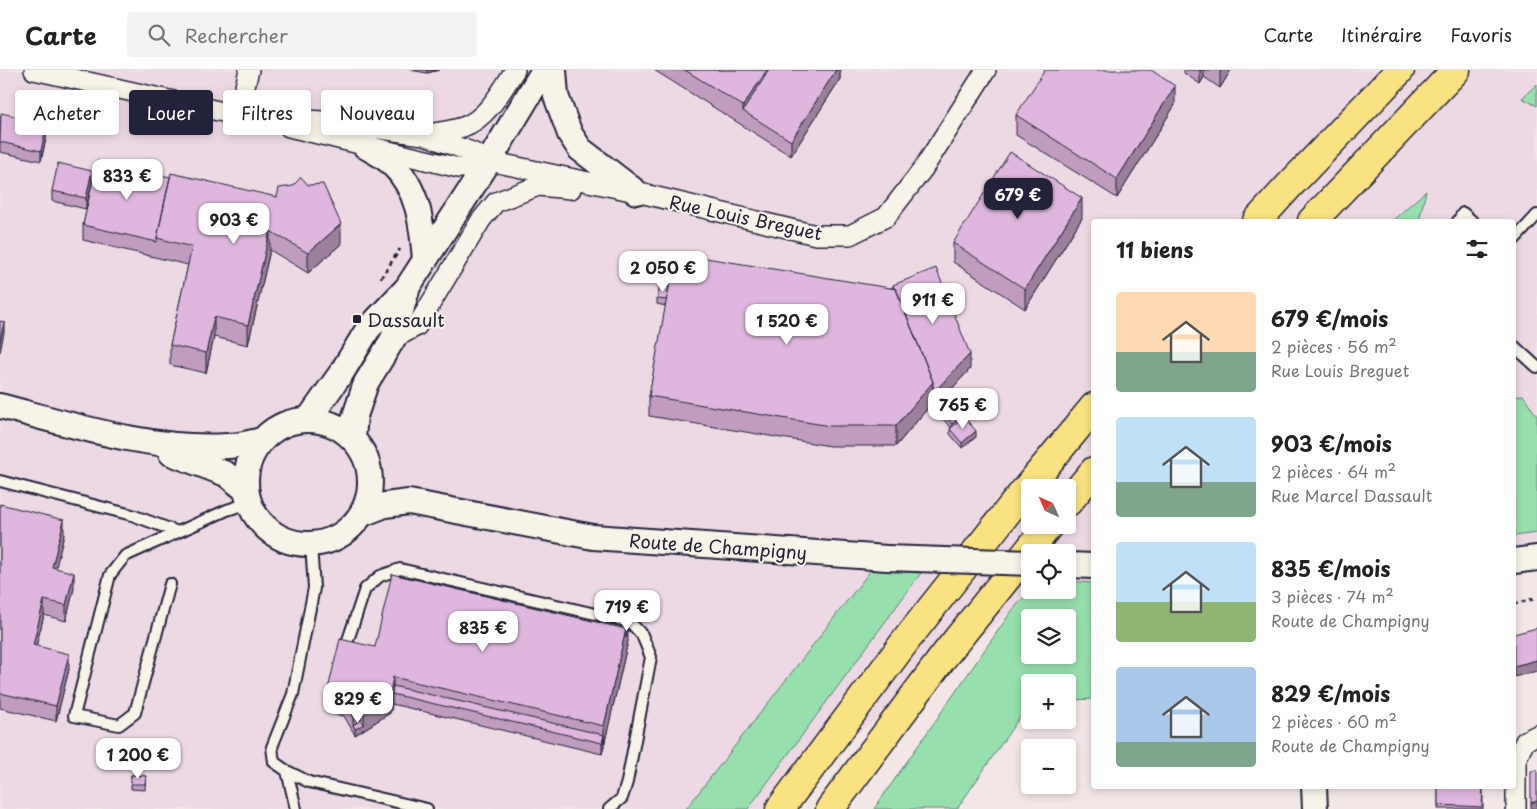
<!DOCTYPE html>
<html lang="fr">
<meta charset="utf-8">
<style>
:root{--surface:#fff;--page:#f2f2f2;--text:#222;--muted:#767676;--line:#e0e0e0;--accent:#22223b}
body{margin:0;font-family:"Playpen Sans",sans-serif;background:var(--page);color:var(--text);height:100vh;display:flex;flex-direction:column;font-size:19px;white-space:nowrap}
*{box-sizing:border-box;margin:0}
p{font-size:16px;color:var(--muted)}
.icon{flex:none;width:28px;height:28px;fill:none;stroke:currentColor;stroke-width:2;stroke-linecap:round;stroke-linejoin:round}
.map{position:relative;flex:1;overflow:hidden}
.side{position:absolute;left:1091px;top:149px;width:425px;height:570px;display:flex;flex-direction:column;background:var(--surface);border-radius:5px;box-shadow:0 2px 8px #0003}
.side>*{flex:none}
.hud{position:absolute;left:15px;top:20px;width:475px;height:45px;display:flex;gap:10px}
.needle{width:32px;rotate:315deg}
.fabs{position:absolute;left:1021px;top:409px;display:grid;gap:10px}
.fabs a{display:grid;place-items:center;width:55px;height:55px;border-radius:5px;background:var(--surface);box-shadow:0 2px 8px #0003;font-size:25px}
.price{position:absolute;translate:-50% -42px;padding:0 11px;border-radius:10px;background:#fff;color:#222;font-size:16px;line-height:32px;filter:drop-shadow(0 1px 2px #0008)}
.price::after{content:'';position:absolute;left:50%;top:30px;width:15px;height:11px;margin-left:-8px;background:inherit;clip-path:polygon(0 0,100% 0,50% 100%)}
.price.current{background:var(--accent);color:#fff}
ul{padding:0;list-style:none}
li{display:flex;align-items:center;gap:15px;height:125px;padding:0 25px}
li span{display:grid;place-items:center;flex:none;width:140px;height:100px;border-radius:5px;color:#555}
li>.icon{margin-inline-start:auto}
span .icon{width:60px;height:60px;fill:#fffc;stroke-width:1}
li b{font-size:21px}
h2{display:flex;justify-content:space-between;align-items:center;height:60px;padding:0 25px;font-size:21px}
.pill{padding:0 18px;border-radius:5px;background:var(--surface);box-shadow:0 2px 8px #0003;font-size:18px;line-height:45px}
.pill.current{background:var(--accent);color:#fff}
header{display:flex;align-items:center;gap:30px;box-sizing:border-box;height:70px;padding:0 25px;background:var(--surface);border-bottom:1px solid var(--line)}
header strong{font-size:24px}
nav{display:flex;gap:28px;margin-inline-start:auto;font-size:18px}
.search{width:350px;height:45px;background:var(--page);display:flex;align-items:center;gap:12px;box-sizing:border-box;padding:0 18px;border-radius:5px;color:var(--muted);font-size:19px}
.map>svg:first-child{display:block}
</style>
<header>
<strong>Carte</strong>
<div class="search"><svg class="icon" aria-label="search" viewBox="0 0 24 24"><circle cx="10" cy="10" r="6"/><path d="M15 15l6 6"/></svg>Rechercher</div>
<nav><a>Carte</a><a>Itinéraire</a><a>Favoris</a></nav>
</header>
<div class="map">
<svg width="1537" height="739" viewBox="0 0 1537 739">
<rect width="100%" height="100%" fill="#f2e7e6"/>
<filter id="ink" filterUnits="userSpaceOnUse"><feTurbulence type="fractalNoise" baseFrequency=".02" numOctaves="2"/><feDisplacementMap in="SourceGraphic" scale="10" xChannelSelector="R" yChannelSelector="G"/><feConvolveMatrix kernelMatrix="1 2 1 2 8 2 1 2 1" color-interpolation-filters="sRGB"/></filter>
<g filter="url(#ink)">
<!-- built -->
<path fill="#ecd9e4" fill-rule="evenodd" d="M 0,0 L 1537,0 L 1537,494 L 1514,500 L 1514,151 L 1094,151 L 1094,538 L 1011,542 L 762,739 L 0,739 ZM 1030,418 L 1068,418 L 1068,455 L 1030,455 ZM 1030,482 L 1068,482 L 1068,520 L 1030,520 Z"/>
<!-- green -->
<path fill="#97dfad" stroke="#5c8074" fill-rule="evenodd" d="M 1537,14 L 1537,36 L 1522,28 Z
M 1426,121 L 1419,151 L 1392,151 Z
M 1523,325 L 1537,346 L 1537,463 L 1514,466 L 1514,326 Z
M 871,500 L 921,503 L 748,739 L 686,739 Z
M 1068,511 L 1094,513 L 1094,629 L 1068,630 L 1068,612 L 1030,612 L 1030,632 L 957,739 L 874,739 L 1011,542 L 1030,520 L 1068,520 ZM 1030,548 L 1068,548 L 1068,585 L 1030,585 Z"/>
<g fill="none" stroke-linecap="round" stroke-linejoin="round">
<!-- service casing -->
<g stroke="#22223b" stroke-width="14">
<path id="service" d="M 1458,151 L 1463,143 L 1472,151
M 1514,170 L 1537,145
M 1514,276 L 1537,297
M 0,411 L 132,445 L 178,462
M 311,474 L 314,518 L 293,624 L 272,677 L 274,692 L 287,701 L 309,712 L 427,739
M 170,514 L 135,643 L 119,655 L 74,646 L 110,505 L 125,486 L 227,440 L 249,433
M 347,573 L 365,519 L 380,506 L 400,499 L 630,552 L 642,565 L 651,587 L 627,712 L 622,728 L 609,739
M 287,701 L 296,739"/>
</g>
<!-- minor casing -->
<g stroke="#22223b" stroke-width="22">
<path id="minor" d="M 34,0 L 250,48
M 249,0 L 238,45 L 322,51 L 424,65 L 472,82 L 489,91 L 636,122 L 816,165 L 850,165 L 886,147 L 923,99 L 986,0
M 289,57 L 459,98 L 470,98 L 489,91
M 424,65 C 437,62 451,61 463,57 C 487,49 502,20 515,0
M 393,269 L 417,256 L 481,150 L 496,132 L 538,116 L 571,119
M 1516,739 L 1516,690 L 1525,671 L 1537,665"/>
</g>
<!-- tertiary casing -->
<g stroke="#22223b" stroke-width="28">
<path id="tertiary" d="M 554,0 L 556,26 L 570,64 L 580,79 L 636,122
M 365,76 C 373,81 384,86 391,93 C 419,119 422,154 425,190
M 0,336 C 74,355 151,381 228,376 C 239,376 251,372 262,370
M246 412a62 62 0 1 1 124 0a62 62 0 1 1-124 0Z
M 308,350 L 342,302 L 368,259 L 407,218 L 489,91 L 544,0
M 353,368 L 355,346 L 366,313 L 393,269 L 407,220
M 171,383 L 226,404 L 246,420
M 362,444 L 385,435 L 409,432 L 593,467 L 887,488
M 1514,491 L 1537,488
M 1068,495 L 1094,496
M 1314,716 L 1315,739"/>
</g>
<!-- motorway casing -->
<g stroke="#22223b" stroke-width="31">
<path id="motorway" d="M 1257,151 L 1288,117 L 1400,0
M 1312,151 L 1456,0
M 1068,432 L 1094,401
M 780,739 L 907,569 L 1012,436 L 1094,337
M 830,739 L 944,586 L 1049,455"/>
</g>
<!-- path -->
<path stroke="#22223b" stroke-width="3" stroke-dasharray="4 4" stroke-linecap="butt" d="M 381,208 L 400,179
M 1514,534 L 1537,528"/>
<!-- service -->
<use href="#service" stroke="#f7f3e8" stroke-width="10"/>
<!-- minor -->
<use href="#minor" stroke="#f7f3e8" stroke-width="19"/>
<!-- tertiary -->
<use href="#tertiary" stroke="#f7f3e8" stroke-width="24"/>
<!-- motorway -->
<use href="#motorway" stroke="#f8e281" stroke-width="28"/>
<!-- tertiary-bridge casing -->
<g stroke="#22223b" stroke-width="28" stroke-linecap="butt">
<path id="tertiary-bridge" d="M 887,488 L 1030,493"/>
</g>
<!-- tertiary-bridge -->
<use href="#tertiary-bridge" stroke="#f7f3e8" stroke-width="24"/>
</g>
<!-- wall -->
<path fill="#c09dbf" stroke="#22223b" d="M 410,0 L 439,0 L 427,3 Z
M 654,0 L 840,0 L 840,9 L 791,86 Z
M 1184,0 L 1231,0 L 1220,18 L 1204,7 L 1200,14 L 1184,3 Z
M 1175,35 L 1117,128 L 1016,65 L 1016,45 Z
M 0,46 L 47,64 L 41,91 L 0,82 Z
M 92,112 L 341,174 L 308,203 L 270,180 L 248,275 L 214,267 L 206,303 L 170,295 L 170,275 L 188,195 L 83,170 L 83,155 L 92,114 L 86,139 L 52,131 L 52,121 Z
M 1082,148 L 1025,239 L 953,192 L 953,173 Z
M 893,215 L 970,299 L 935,337 L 933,332 L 896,376 L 830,376 L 649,346 L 649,326 L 666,236 L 657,234 L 657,229 L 669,217 L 893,218 Z
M 942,342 L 962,349 L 976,367 L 962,378 L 950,364 L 950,359 L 951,358 L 942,348 Z
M 0,434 L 64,465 L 55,498 L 74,518 L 66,551 L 44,545 L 36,576 L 69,599 L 56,651 L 0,638 Z
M 628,571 L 602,684 L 392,634 L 390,643 L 355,665 L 344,646 L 327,643 L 327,623 L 375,577 Z
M 131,705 L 146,706 L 145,720 L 131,719 Z
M 1438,716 L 1483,716 L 1483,739 L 1438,739 Z"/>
<!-- shaded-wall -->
<path fill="#9c809b" stroke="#22223b" d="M 427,0 L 439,0 L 427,3 Z
M 767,0 L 779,0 L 743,41 L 743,36 Z
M 836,0 L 840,0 L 840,9 L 791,86 L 791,71 Z
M 1200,0 L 1204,0 L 1204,7 L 1200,14 Z
M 1221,0 L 1231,0 L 1220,18 L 1220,2 Z
M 1175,16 L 1175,35 L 1117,128 L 1117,109 Z
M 47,53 L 47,64 L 41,91 L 41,81 Z
M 92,101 L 92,112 L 86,139 L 86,128 Z
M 1082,128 L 1082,148 L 1025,239 L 1025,219 Z
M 341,154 L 341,174 L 308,203 L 308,183 Z
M 270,161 L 270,180 L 248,275 L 248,255 Z
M 214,247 L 214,267 L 206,303 L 206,283 Z
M 4,252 L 4,263 L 0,282 L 0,271 Z
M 970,284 L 970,299 L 935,337 L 935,321 Z
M 933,312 L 933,332 L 896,376 L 896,356 Z
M 962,345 L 962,351 L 952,359 L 952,354 Z
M 976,361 L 976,367 L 962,378 L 962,373 Z
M 64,450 L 64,465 L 52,513 L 52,497 Z
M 74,503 L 74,518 L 66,551 L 66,535 Z
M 44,530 L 44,545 L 34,585 L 33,575 Z
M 626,559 L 628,560 L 628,571 L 604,676 L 604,656 Z
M 69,584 L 69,599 L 56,651 L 56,636 Z
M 1537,590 L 1537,601 L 1514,607 L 1514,596 Z
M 393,607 L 393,624 L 392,624 L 392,634 L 390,643 L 355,665 L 355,659 L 353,655 L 353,641 L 361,636 L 361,655 L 364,654 L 364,639 Z
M 604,665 L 604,676 L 602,684 L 602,673 Z
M 1537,731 L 1537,739 L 1531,739 L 1531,733 Z"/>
<!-- building -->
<path fill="#dfb7de" stroke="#22223b" d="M 685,0 L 767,0 L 743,36 Z
M 769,0 L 836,0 L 791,71 L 743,41 Z
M 1045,0 L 1151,0 L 1175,16 L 1117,109 L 1016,45 Z
M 1,43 L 47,53 L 41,81 L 0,72 Z
M 1010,82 L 1082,128 L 1025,219 L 953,173 Z
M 97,91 L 170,107 L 157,168 L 157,172 L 83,155 Z
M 58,93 L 92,101 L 86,128 L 52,121 Z
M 171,103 L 277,127 L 279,118 L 293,116 L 301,107 L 308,115 L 323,114 L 341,154 L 308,183 L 270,161 L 248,255 L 214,247 L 206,283 L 170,275 L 192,177 L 157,168 Z
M 675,183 L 896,219 L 933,312 L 896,356 L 830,356 L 649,326 Z
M 936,198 L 970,284 L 935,321 L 933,316 L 933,312 L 896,219 L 894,218 L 893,215 Z
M 660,216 L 669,217 L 667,230 L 657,229 Z
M 0,251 L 4,252 L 0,271 Z
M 952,334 L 962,345 L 952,354 L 942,342 Z
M 964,347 L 976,361 L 962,373 L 950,359 Z
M 0,434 L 64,450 L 52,497 L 74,503 L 66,535 L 44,530 L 33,575 L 69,584 L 56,636 L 0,623 Z
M 392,504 L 626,559 L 604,656 L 393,607 L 390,623 L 364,639 L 361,636 L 353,641 L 344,627 L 327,623 L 340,569 L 375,577 Z
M 1537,558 L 1537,590 L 1514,596 L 1514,564 Z
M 626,559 L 628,560 L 626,568 Z
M 393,616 L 604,665 L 602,673 L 392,624 Z
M 361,650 L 364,654 L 355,659 L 353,655 Z
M 1537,700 L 1537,731 L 1531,733 L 1531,701 Z
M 131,705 L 146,706 L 145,714 L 131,714 Z
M 1438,716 L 1483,716 L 1482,737 L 1438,735 Z"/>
</g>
<!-- markers -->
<rect fill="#22223b" stroke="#f7f3e8" stroke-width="2" x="352" y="244" width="10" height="10" rx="2.5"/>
<g text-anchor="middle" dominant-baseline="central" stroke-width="4" stroke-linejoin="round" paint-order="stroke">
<!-- street labels -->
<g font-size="18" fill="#22223b" stroke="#f7f3e8">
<text transform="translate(746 147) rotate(12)">Rue Louis Breguet</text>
<text transform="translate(718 476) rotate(4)">Route de Champigny</text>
</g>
<!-- poi labels -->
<g font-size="18" fill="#22223b" stroke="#f7f3e8" text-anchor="start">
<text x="367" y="249">Dassault</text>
</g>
</g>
</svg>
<div class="fabs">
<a><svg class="needle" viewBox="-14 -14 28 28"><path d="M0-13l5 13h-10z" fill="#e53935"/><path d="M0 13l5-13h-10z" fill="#767676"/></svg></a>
<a><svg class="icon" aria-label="locate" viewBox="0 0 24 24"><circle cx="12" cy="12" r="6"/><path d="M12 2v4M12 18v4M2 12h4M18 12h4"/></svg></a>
<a><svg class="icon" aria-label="layers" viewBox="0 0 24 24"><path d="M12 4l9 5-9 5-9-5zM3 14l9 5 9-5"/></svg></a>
<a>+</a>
<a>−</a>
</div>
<b class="price" style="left:127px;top:131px">833 €</b>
<b class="price current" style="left:1018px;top:150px">679 €</b>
<b class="price" style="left:234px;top:175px">903 €</b>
<b class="price" style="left:663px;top:223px">2 050 €</b>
<b class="price" style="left:933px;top:255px">911 €</b>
<b class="price" style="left:787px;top:276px">1 520 €</b>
<b class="price" style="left:963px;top:360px">765 €</b>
<b class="price" style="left:627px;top:562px">719 €</b>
<b class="price" style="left:483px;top:583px">835 €</b>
<b class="price" style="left:358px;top:654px">829 €</b>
<b class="price" style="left:138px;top:710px">1 200 €</b>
<div class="hud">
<a class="pill">Acheter</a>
<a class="pill current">Louer</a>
<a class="pill">Filtres</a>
<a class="pill">Nouveau</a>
</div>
<section class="side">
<h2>11 biens<svg class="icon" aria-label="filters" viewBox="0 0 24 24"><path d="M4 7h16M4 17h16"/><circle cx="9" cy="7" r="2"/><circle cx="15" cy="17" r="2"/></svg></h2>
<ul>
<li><span style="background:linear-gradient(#ffd9b3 60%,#7fa58c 0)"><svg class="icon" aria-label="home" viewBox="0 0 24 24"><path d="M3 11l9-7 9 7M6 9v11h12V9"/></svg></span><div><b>679 €/mois</b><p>2 pièces · 56 m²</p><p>Rue Louis Breguet</p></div></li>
<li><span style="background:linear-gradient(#bfe0f5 65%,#7fa58c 0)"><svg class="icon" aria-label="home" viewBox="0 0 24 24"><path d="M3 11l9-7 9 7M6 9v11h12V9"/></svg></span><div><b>903 €/mois</b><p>2 pièces · 64 m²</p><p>Rue Marcel Dassault</p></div></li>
<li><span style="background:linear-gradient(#bfe0f5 60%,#8fb573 0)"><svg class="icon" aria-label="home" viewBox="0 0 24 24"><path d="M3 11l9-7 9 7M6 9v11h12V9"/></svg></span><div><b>835 €/mois</b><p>3 pièces · 74 m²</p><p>Route de Champigny</p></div></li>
<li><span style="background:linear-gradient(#a9c7e8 75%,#7fa58c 0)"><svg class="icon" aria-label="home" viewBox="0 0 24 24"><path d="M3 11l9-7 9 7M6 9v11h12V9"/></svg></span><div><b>829 €/mois</b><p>2 pièces · 60 m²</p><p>Route de Champigny</p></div></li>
</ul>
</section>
</div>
